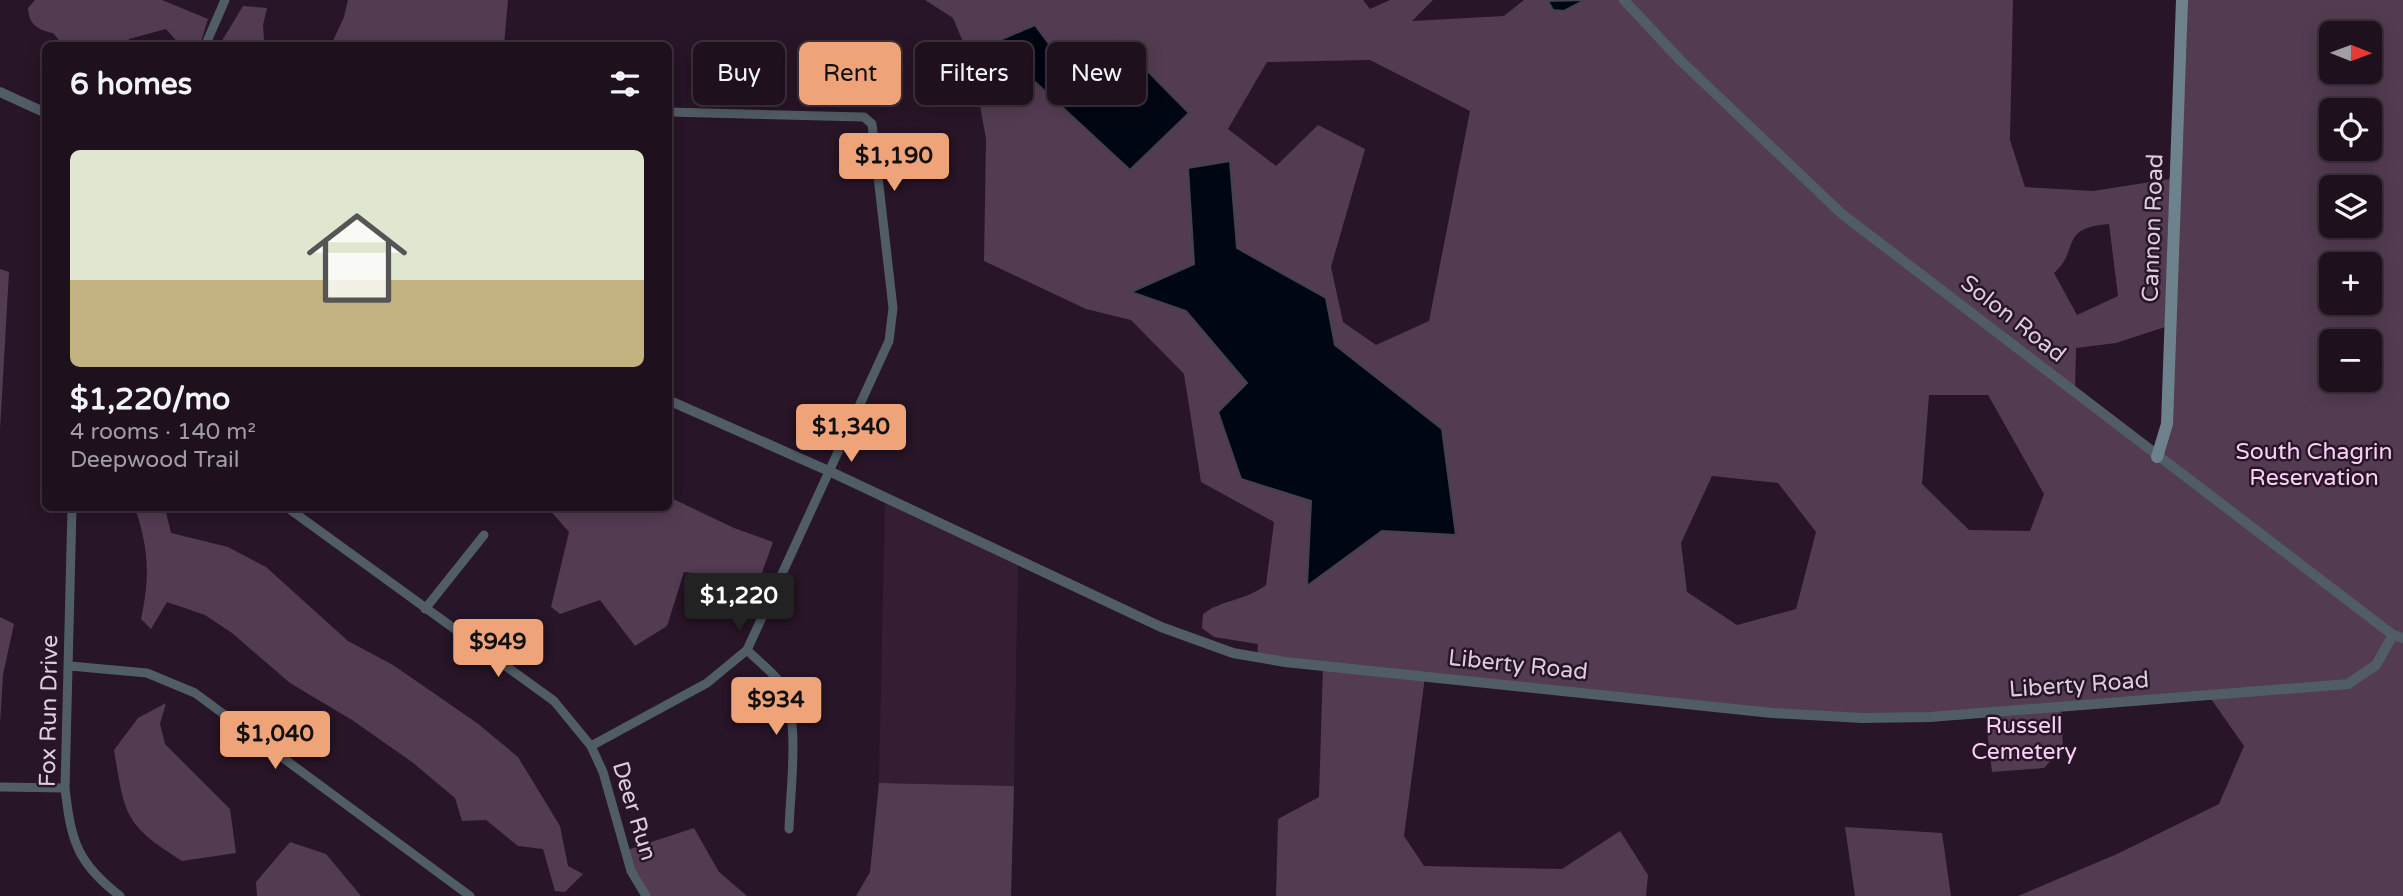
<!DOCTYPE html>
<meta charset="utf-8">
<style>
:root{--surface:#1e101d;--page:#2b1e2a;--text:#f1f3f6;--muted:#a19da4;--line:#3c303b;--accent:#efa378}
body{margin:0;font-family:"Varela Round",sans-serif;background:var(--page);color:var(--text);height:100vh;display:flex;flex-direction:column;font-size:26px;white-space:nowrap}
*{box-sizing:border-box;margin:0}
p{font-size:23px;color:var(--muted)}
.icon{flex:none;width:38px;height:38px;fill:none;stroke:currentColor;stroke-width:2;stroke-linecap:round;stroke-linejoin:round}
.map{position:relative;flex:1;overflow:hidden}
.sheet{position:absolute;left:42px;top:42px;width:630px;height:469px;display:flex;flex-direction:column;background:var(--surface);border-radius:10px;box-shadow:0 4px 18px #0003,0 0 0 2px var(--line)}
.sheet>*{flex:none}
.banner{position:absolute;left:693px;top:42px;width:665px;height:63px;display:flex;gap:14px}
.needle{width:46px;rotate:91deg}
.tools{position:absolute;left:2319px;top:21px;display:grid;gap:14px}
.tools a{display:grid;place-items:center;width:63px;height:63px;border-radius:10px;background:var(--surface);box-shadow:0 4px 18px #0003,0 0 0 2px var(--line);font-size:35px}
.price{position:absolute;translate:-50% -60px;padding:0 16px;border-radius:7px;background:var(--accent);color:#111;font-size:23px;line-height:46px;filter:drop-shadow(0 2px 4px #0008)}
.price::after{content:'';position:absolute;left:50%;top:42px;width:21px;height:16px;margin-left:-10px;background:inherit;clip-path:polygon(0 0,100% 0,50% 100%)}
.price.selected{background:#222;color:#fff}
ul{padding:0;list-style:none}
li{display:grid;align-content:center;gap:14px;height:371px;padding:0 28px}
li span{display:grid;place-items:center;height:217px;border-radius:10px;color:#555}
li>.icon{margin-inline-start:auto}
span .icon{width:126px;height:126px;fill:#fffc;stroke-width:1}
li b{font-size:30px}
h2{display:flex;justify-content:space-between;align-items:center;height:84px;padding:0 28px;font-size:30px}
.pill{padding:0 24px;border-radius:10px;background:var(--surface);box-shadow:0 4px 18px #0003,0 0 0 2px var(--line);font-size:24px;line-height:63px}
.pill.selected{background:var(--accent);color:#111}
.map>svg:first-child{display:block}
</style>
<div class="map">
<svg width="2403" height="896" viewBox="0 0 2403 896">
<rect width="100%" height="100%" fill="#281527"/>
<!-- built -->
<path fill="#351e34" d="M 885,499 L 1018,561 L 1014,786 L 879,783 Z"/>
<!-- green -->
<path fill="#533c51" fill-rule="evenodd" d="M 35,0 L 162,0 L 208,19 L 200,45 L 180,45 L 166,29 L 129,39 L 127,45 L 63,45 L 53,33 C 38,30 29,25 28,8 Z
M 348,0 L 508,0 L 504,45 L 331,45 L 344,17 Z
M 925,0 L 1363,0 L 1370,9 L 1390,0 L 1433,0 L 1412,21 L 1504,16 L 1524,0 L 2013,0 L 2010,140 L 2025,187 L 2093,191 L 2170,179 L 2165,327 L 2116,343 L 2076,348 L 2075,394 L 2157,456 L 2167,423 L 2182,0 L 2403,0 L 2403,896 L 2018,896 L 2117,854 L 2219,804 L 2244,746 L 2209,696 L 2061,708 L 2063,748 L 2044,768 L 1992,772 L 1985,714 L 1862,718 L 1425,677 L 1404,836 L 1424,866 L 1562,869 L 1620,831 L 1648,875 L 1646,896 L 1276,896 L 1278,819 L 1319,797 L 1323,666 L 1257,657 L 1258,644 L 1214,637 L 1202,628 L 1203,614 C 1223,599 1245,601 1266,585 L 1274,522 L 1201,482 L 1184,374 L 1131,320 L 1086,309 L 984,261 L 986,139 L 973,66 L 953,18 ZM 2331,33 L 2370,33 L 2370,72 L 2331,72 ZM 1117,40 L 1189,113 L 1130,170 L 1061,60 ZM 1370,60 L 1470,111 L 1429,321 L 1376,345 L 1343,322 L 1331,267 L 1365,149 L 1318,125 L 1276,166 L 1228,129 L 1267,62 ZM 2331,110 L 2370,110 L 2370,149 L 2331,149 ZM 1188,168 L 1237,248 L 1325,298 L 1335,345 L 1442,429 L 1456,535 L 1382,531 L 1308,585 L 1311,501 L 1248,384 L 1186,311 L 1132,292 L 1194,264 ZM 2331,187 L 2370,187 L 2370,226 L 2331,226 ZM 2109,224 L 2118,296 L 2077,315 L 2054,273 C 2081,249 2058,228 2109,224 ZM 2331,264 L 2370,264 L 2370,303 L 2331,303 ZM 2331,341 L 2370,341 L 2370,380 L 2331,380 ZM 1929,395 L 1988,395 L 2044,494 L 2030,531 L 1969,530 L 1922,484 ZM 1712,476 L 1778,483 L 1816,532 L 1796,609 L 1737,625 L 1687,592 L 1681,543 Z
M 243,6 L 267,8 L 263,25 L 264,40 L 273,45 L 223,45 L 223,39 Z
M 0,269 L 9,272 L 0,430 Z
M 669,497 L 734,528 L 773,542 L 753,598 L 722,577 L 684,572 L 667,626 L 635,646 L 600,600 L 560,614 L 551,607 L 569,532 L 548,508 L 668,508 Z
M 135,508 L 165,508 L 171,533 L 228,547 L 266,567 L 348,641 L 393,665 L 477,723 L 518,757 L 560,826 L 568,866 L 583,874 L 565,892 L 555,891 L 543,849 L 518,846 L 486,820 L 462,821 L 455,798 L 412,762 L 352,720 L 290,683 L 232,633 L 205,615 L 167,602 L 151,629 L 141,619 C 150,577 149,549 135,508 Z
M 0,617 L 14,624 L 3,675 L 0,724 Z
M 166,703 L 160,724 L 165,744 L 230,809 L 236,853 L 182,861 C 124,824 125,816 114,750 L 138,718 Z
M 879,783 L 1014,786 L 1011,896 L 856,896 L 870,872 Z
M 1845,827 L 1942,833 L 1951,896 L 1855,896 Z
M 694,828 L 719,872 L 747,896 L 646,896 L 624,851 Z
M 290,842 L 326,854 L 361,896 L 257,896 L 256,882 Z"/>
<!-- water -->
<path fill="#000613" stroke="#42424f" stroke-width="2" d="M 1585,0 L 1564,11 L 1553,10 L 1548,1 Z
M 1035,25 L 1061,60 L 1117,40 L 1189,113 L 1130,170 L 993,43 Z
M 1230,161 L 1237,248 L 1326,298 L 1335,345 L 1442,429 L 1456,535 L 1382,531 L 1307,586 L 1311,501 L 1241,479 L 1218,412 L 1247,383 L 1186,311 L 1131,292 L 1194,264 L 1188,168 Z"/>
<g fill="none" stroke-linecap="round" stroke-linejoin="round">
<!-- minor -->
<path stroke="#515d65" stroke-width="9" d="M 205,46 L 225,0
M 72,508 L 65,788 C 71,841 77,863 120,896
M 288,508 L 554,701 L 591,746 L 603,772 L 631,871 L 646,896
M 425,609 L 484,535
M 747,650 C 757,660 770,670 779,681 C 802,711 790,791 789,829
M 70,666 L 147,673 L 195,693 L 470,896
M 591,746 L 707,683 L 747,650 L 889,341 L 893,308 L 872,124 L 864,117 L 668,112
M 0,787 L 65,788"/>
<!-- tertiary -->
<path stroke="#515d65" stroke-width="10" d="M 1624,0 L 1681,61 L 1842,214 L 2393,635 L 2403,638
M 0,92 L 46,113
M 668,400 L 831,472 L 1161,627 L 1233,653 L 1285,662 L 1772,713 L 1862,718 L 1930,717 L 2348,684 L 2376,665 L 2393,635"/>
<!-- secondary -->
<path stroke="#6e828e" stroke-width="12" d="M 2157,457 L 2167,424 L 2182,0"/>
</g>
<g text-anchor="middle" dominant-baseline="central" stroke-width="5" stroke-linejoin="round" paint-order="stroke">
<!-- street labels -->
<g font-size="23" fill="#dccfdb" stroke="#281527">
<text transform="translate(2153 228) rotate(-88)">Cannon Road</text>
<text transform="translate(2013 319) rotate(38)">Solon Road</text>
<text transform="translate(1518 665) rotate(6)">Liberty Road</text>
<text transform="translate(2079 685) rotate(-4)">Liberty Road</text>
<text transform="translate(49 711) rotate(-89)">Fox Run Drive</text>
<text transform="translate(634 811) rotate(73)">Deer Run</text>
</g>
<!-- park labels -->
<g font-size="23" fill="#fad0f7" stroke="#281527">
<text x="2314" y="452">South Chagrin<tspan x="2314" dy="26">Reservation</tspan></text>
<text x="2024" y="726">Russell<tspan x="2024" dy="26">Cemetery</tspan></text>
</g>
</g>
</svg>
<div class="tools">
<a><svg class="needle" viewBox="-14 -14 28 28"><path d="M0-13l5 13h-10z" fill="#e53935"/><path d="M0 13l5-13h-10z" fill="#a19da4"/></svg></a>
<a><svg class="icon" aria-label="locate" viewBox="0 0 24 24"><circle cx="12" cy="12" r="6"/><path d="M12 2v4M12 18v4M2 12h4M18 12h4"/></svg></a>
<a><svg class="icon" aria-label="layers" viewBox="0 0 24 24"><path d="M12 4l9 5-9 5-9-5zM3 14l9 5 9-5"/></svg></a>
<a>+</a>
<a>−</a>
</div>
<b class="price" style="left:894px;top:193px">$1,190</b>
<b class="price" style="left:851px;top:464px">$1,340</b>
<b class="price selected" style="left:739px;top:633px">$1,220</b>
<b class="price" style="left:498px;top:679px">$949</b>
<b class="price" style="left:776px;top:737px">$934</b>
<b class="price" style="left:275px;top:771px">$1,040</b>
<div class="banner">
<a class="pill">Buy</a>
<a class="pill selected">Rent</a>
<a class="pill">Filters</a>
<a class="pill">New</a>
</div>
<section class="sheet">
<h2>6 homes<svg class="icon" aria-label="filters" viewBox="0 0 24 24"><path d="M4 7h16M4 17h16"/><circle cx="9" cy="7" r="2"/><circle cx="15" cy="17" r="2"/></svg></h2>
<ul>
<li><span style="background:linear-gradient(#dfe7d0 60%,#c2b280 0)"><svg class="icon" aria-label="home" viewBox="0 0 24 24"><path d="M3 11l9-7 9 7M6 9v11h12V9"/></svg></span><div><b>$1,220/mo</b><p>4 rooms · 140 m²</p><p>Deepwood Trail</p></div></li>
</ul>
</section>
</div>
